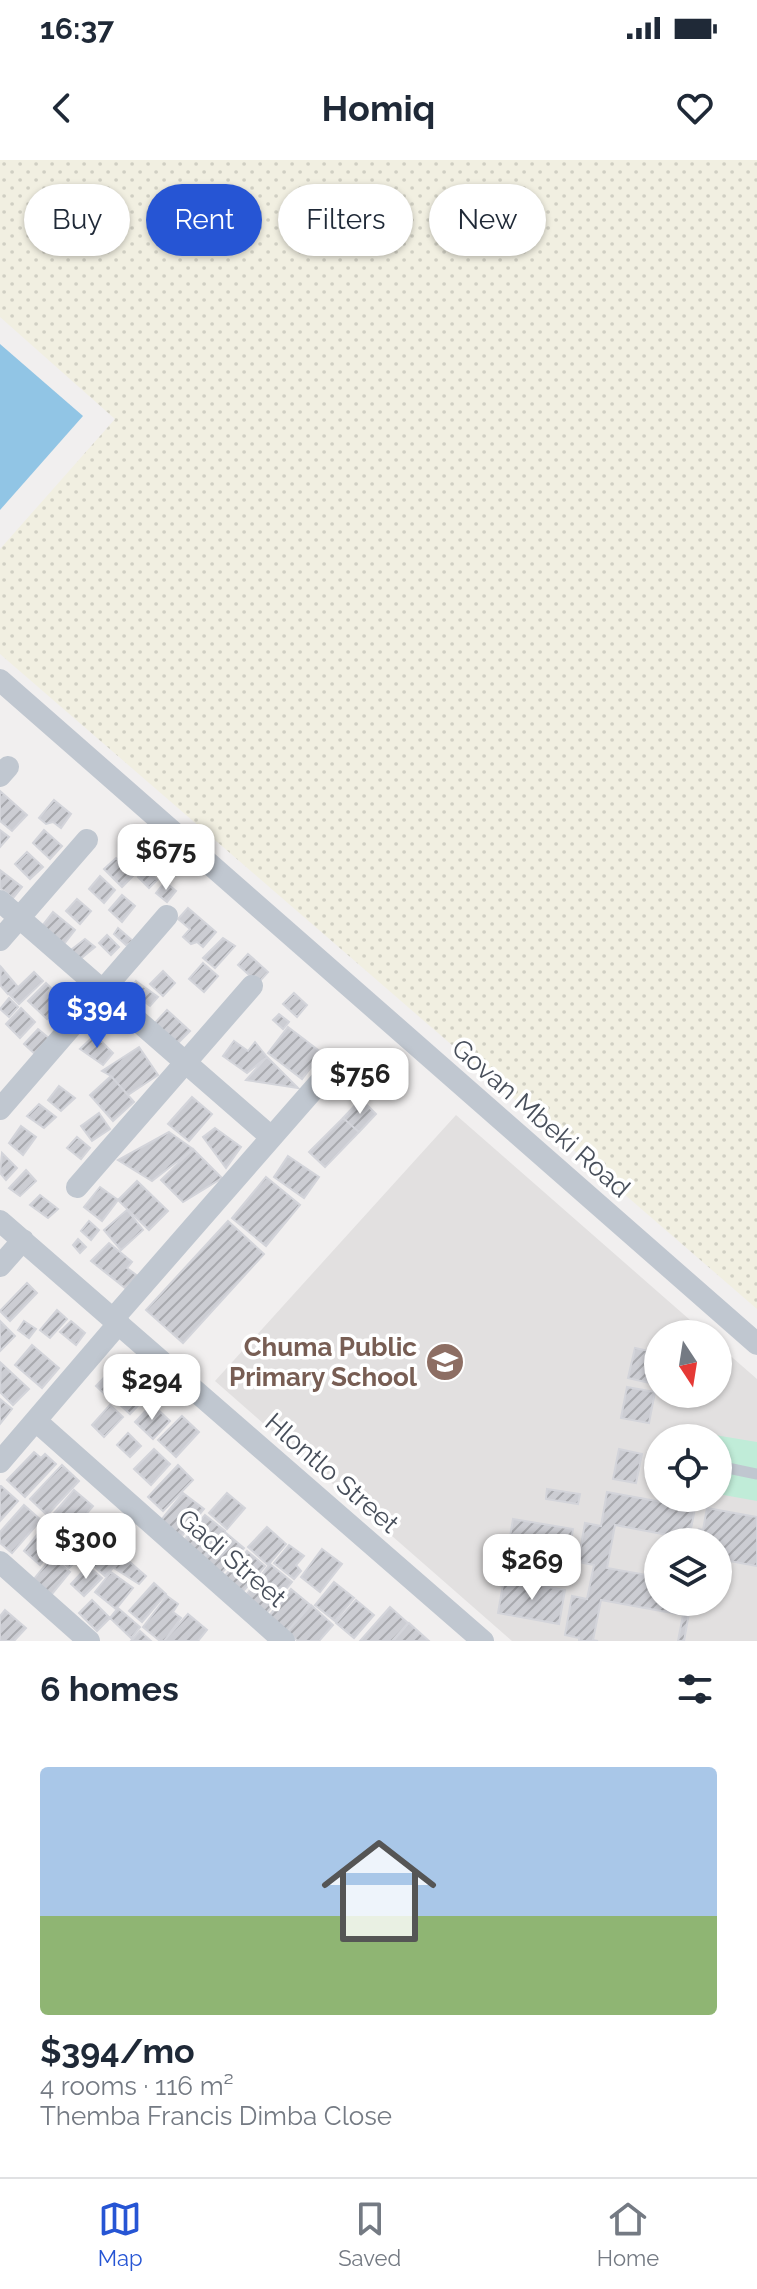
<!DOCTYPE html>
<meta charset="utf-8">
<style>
:root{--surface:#fff;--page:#f2f2f3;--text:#1f2937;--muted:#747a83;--line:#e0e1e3;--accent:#2655d4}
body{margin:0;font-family:Raleway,sans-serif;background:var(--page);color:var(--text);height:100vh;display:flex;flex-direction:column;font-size:30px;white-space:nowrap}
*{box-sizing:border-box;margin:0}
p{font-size:26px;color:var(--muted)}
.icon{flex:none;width:44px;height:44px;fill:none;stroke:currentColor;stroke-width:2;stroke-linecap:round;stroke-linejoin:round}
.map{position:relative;height:1481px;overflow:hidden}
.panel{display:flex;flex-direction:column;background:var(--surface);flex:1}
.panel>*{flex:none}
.hud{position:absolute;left:24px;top:24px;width:710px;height:72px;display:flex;gap:16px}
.needle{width:52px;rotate:168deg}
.tools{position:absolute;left:644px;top:1160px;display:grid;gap:16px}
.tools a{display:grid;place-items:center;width:88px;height:88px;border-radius:50%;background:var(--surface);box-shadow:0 2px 6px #0004;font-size:40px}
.price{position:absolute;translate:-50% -68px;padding:0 18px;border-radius:16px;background:#fff;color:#222;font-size:26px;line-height:52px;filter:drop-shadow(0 2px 4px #0008)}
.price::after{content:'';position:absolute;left:50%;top:48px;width:24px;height:18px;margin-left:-12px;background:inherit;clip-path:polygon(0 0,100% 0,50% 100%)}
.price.selected{background:var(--accent);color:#fff}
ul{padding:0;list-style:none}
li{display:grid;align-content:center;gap:16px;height:424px;padding:0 40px}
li+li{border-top:2px solid var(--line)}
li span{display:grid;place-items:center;height:248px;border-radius:8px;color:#555}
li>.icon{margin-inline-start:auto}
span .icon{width:144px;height:144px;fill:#fffc;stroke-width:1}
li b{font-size:34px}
h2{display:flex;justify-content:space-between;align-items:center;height:96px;padding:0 40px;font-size:34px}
.tag{padding:0 28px;border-radius:36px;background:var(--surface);box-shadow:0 2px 6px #0004;font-size:28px;line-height:72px}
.tag.selected{background:var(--accent);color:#fff}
.status{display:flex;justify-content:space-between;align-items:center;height:56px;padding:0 40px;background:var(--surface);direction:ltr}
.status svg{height:22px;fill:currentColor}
header{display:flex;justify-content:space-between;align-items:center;height:104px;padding:0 40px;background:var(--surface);font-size:36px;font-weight:700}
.menu{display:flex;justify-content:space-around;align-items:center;height:112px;border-top:2px solid var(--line);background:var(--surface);font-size:22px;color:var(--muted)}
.menu a{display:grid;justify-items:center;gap:4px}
.menu .selected{color:var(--accent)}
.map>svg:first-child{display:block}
</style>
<div class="status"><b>16:37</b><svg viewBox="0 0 49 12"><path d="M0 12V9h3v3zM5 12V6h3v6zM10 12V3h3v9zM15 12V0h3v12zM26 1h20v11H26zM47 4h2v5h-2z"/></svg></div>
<header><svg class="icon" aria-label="back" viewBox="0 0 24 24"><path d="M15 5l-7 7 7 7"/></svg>Homiq<svg class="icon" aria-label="heart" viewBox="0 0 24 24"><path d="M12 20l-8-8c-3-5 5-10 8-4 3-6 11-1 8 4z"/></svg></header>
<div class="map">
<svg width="757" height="1481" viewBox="0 0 757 1481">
<defs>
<pattern id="sand-dots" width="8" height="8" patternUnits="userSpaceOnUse" patternTransform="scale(2)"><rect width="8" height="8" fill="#f1efe1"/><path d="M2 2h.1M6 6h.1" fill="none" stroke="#d0cfc3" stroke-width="1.8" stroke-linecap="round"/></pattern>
<pattern id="building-hatch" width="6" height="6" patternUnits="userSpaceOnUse" patternTransform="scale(2)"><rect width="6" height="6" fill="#cccdd3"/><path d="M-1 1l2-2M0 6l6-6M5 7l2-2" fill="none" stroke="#a8a9ae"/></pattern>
</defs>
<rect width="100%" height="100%" fill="#f1efef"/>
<!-- education -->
<path fill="#e2e0e0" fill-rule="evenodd" d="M 456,955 L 706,1174 L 658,1174 L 658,1234 L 718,1234 L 718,1185 L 757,1219 L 757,1481 L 512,1481 L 215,1221 ZM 658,1278 L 718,1278 L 718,1338 L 658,1338 ZM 658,1382 L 718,1382 L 718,1442 L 658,1442 Z"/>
<!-- sand -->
<path fill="url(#sand-dots)" d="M 0,0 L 757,0 L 757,1149 L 0,494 L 0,389 L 115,259 L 0,157 Z"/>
<!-- pitch -->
<path fill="#c0ecd8" d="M 697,1272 L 757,1282 L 757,1341 L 718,1334 L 718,1278 L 696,1278 Z"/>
<!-- water -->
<path fill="#91c5e5" d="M 0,184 L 83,256 L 0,350 Z"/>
<!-- building -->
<path fill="url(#building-hatch)" stroke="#d3d4da" stroke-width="2" d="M 0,631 L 27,655 L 12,671 L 0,661 Z
M 54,640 L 71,654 L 61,668 L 53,662 L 46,664 L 39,658 Z
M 0,670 L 9,677 L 0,687 Z
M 44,670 L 62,686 L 50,699 L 33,683 Z
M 27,692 L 43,707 L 30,719 L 15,704 Z
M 116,698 L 134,715 L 122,727 L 104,709 Z
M 146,709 L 157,720 L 149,728 L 138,717 Z
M 0,710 L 22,727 L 13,738 L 0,728 Z
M 100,716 L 115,730 L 104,743 L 89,729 Z
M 165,722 L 176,731 L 167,742 L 156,733 Z
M 122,735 L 135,746 L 122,762 L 109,750 Z
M 77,739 L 91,751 L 80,764 L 66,751 Z
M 188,748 L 216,772 L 203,787 L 197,782 L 191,784 L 183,777 L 190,769 L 178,759 Z
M 53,752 L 75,770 L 64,784 L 42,766 Z
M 118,768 L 133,781 L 126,785 L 114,774 Z
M 107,775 L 119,787 L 111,795 L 99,783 Z
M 223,778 L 235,786 L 215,808 L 203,798 Z
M 85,779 L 95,787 L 79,800 L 71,790 Z
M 248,794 L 268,812 L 258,823 L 238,805 Z
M 203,803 L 218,816 L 204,832 L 189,819 Z
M 1,807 L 17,826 L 8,834 L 0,825 Z
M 163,811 L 175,823 L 163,836 L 150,824 Z
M 34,812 L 43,821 L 19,844 L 10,835 Z
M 136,821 L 158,837 L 150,846 L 129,830 Z
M 46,823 L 64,841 L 47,859 L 28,841 Z
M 294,833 L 307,845 L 297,857 L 283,844 Z
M 9,838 L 18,847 L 9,857 L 0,849 Z
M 21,848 L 35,862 L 20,878 L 6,864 Z
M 167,850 L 190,871 L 174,887 L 152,866 Z
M 279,854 L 289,862 L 283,869 L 273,860 Z
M 288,867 L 322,893 L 302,919 L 268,893 Z
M 38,869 L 50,879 L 35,894 L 24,884 Z
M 95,875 L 113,893 L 103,905 L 80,889 Z
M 234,881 L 248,891 L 255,882 L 267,897 L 247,913 L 223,896 Z
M 139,887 L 158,915 L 128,935 L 111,916 L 102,911 Z
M 267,897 L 298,928 L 246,920 Z
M 361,907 L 391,931 L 386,938 L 351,909 Z
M 111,916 L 134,942 L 113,961 L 90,935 Z
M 59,926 L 75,938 L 61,951 L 48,940 Z
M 192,937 L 212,954 L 189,981 L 168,964 Z
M 361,939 L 376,954 L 359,972 L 343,958 Z
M 39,944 L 56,957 L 44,968 L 27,956 Z
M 99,953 L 110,969 L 92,981 L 81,966 Z
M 343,958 L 359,972 L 325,1007 L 309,992 Z
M 21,966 L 36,977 L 23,995 L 9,983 Z
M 215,968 L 241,987 L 226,1008 L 203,977 Z
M 169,972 L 193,989 L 152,1021 L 118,1000 Z
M 77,977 L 90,988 L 81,999 L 67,988 Z
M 193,989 L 222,1018 L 183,1042 L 161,1020 Z
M 2,993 L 17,1008 L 6,1020 L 0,1013 Z
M 288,996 L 319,1017 L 304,1038 L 274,1017 Z
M 26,1010 L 36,1021 L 20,1036 L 9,1028 Z
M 266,1017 L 300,1045 L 266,1086 L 232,1058 Z
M 137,1021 L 168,1051 L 149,1070 L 118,1040 Z
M 100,1027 L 118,1040 L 102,1061 L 84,1047 Z
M 40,1035 L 58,1049 L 48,1058 L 30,1045 Z
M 127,1050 L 143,1070 L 121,1090 L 104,1070 Z
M 89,1061 L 99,1070 L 91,1080 L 81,1071 Z
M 228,1061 L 264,1094 L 183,1183 L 146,1150 Z
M 78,1079 L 86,1087 L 80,1093 L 73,1085 Z
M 109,1083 L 132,1102 L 127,1108 L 139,1117 L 125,1128 L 91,1101 Z
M 27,1123 L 37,1133 L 10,1161 L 0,1151 Z
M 57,1150 L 67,1159 L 50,1178 L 40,1170 Z
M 0,1161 L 15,1176 L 0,1191 Z
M 24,1161 L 36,1169 L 29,1178 L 18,1170 Z
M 71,1161 L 85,1173 L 76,1185 L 60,1172 Z
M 32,1185 L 59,1208 L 42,1228 L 15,1205 Z
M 635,1188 L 658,1193 L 658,1225 L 628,1218 Z
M 121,1200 L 134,1212 L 109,1238 L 96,1226 Z
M 1,1203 L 29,1229 L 13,1245 L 0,1232 Z
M 135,1225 L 147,1236 L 130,1254 L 118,1243 Z
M 627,1227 L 655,1232 L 649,1263 L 621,1258 Z
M 0,1239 L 12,1249 L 0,1264 Z
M 152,1244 L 170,1261 L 153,1279 L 135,1262 Z
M 110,1245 L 123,1257 L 104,1277 L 92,1265 Z
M 182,1256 L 199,1272 L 176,1297 L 158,1280 Z
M 128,1273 L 141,1286 L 130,1297 L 117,1285 Z
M 154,1289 L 170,1304 L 151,1325 L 134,1309 Z
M 619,1289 L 642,1294 L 636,1323 L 613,1319 Z
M 34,1292 L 41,1298 L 45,1294 L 56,1304 L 25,1337 L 7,1320 Z
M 62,1305 L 79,1321 L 47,1355 L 30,1339 Z
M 178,1305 L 193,1320 L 163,1351 L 148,1337 Z
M 1,1326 L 18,1341 L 0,1361 L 0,1326 Z
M 547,1329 L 580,1334 L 578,1344 L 546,1339 Z
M 74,1330 L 93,1346 L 63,1381 L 44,1365 Z
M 607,1332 L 695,1348 L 689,1379 L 615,1365 L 607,1408 L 658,1417 L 658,1442 L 691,1442 L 684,1481 L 678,1481 L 683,1455 L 601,1440 L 593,1480 L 598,1481 L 579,1481 L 579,1478 L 565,1475 L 572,1436 L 587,1439 L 594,1405 L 578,1402 L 585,1363 L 601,1366 Z
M 183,1333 L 204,1349 L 177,1382 L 157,1365 Z
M 227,1333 L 245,1348 L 227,1369 L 209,1353 Z
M 24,1345 L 41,1360 L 12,1393 L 0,1383 L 0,1372 Z
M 707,1348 L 757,1357 L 757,1406 L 718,1399 L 718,1382 L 697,1382 L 699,1369 L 703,1370 Z
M 205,1355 L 225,1371 L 200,1401 L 180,1385 Z
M 513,1359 L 573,1369 L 567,1406 L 507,1395 Z
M 80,1363 L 97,1380 L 69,1408 L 52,1392 Z
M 267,1367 L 286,1384 L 268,1405 L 248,1387 Z
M 41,1370 L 57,1384 L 40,1405 L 24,1391 Z
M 226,1373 L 244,1388 L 219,1416 L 202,1400 Z
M 105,1379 L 124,1397 L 105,1416 L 86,1399 Z
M 289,1385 L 304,1396 L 296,1405 L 301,1411 L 294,1419 L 274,1403 Z
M 322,1389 L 342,1404 L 320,1432 L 301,1417 Z
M 247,1391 L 265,1406 L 240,1435 L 222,1419 Z
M 52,1397 L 70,1412 L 47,1440 L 29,1425 Z
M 124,1397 L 146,1416 L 139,1424 L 114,1408 Z
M 270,1404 L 292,1422 L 264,1456 L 243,1439 Z
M 88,1406 L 102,1418 L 84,1436 L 71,1424 Z
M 111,1412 L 133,1428 L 116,1449 L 95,1432 Z
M 504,1419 L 565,1430 L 559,1464 L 498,1453 Z
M 334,1422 L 354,1438 L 335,1461 L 315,1445 Z
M 154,1423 L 166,1434 L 142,1462 L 129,1451 Z
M 291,1429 L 309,1444 L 287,1472 L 268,1457 Z
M 167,1436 L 178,1444 L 173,1452 L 181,1458 L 164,1481 L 160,1481 L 143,1467 Z
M 92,1440 L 110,1458 L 97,1471 L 79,1453 Z
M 356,1440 L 374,1455 L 354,1478 L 336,1463 Z
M 311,1445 L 333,1465 L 319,1481 L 298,1481 L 287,1472 Z
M 390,1447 L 408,1463 L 392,1481 L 360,1481 Z
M 118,1448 L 140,1467 L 131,1478 L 110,1458 Z
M 5,1450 L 26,1468 L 14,1481 L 0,1481 L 0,1456 Z
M 188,1454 L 207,1470 L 198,1481 L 164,1481 Z
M 409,1463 L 429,1481 L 393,1481 Z
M 140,1471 L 151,1481 L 131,1481 Z"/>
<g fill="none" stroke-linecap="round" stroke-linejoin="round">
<!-- lane -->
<path stroke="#c0c7d0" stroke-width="11" d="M 718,1306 L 757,1314"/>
<!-- street -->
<path stroke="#c0c7d0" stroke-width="22" d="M 0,520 L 757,1184
M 0,616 L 8,607
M 0,741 L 270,976
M 0,780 L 87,680
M 0,949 L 167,756
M 77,1027 L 252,826
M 0,1061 L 483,1481
M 0,1106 L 23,1080
M 113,1159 L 327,914
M 36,1261 L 284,1481
M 0,1302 L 119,1163
M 0,1402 L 89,1481"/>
</g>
<!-- icons -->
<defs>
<g id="school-disc" transform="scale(2)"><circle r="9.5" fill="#8d6e63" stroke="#fff"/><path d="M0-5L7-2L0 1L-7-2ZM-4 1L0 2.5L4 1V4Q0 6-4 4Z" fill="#fff"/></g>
</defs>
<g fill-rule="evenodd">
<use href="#school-disc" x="445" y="1202"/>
</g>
<g text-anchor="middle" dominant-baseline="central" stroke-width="7" stroke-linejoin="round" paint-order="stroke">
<!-- street labels -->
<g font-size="26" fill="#484f5b" stroke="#fff">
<text transform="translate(541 958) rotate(41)">Govan Mbeki Road</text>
<text transform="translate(332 1313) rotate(41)">Hlontlo Street</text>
<text transform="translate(232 1398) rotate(41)">Gadi Street</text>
</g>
<!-- education labels -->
<g font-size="26" font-weight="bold" fill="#785e54" stroke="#fff" text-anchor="end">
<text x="417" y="1187">Chuma Public<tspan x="417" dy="30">Primary School</tspan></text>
</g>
</g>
</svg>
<div class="tools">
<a><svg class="needle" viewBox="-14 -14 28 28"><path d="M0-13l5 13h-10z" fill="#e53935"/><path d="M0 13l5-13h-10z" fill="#747a83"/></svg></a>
<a><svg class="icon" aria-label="locate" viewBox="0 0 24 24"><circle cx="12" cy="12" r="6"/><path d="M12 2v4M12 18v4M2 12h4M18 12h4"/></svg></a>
<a><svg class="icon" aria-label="layers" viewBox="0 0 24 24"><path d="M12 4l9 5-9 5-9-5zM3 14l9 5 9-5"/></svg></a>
</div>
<b class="price" style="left:166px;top:732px">$675</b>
<b class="price selected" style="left:97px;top:890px">$394</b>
<b class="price" style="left:360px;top:956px">$756</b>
<b class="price" style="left:152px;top:1262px">$294</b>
<b class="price" style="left:86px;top:1421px">$300</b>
<b class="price" style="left:532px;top:1442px">$269</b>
<div class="hud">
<a class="tag">Buy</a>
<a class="tag selected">Rent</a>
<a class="tag">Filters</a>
<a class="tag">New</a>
</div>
</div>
<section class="panel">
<h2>6 homes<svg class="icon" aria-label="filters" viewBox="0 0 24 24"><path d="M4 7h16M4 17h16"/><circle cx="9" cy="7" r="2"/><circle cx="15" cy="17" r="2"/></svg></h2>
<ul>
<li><span style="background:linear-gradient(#a9c7e8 60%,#8fb573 0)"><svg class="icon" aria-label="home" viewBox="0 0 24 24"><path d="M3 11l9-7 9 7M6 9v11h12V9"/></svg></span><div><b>$394/mo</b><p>4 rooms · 116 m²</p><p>Themba Francis Dimba Close</p></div></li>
</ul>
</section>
<nav class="menu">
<a class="selected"><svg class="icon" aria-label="map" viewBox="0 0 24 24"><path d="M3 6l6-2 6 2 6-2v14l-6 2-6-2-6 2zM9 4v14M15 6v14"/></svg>Map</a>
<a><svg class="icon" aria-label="saved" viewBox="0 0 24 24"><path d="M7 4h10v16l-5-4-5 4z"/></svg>Saved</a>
<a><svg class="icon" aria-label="home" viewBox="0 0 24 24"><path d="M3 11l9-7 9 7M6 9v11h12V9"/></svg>Home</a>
</nav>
